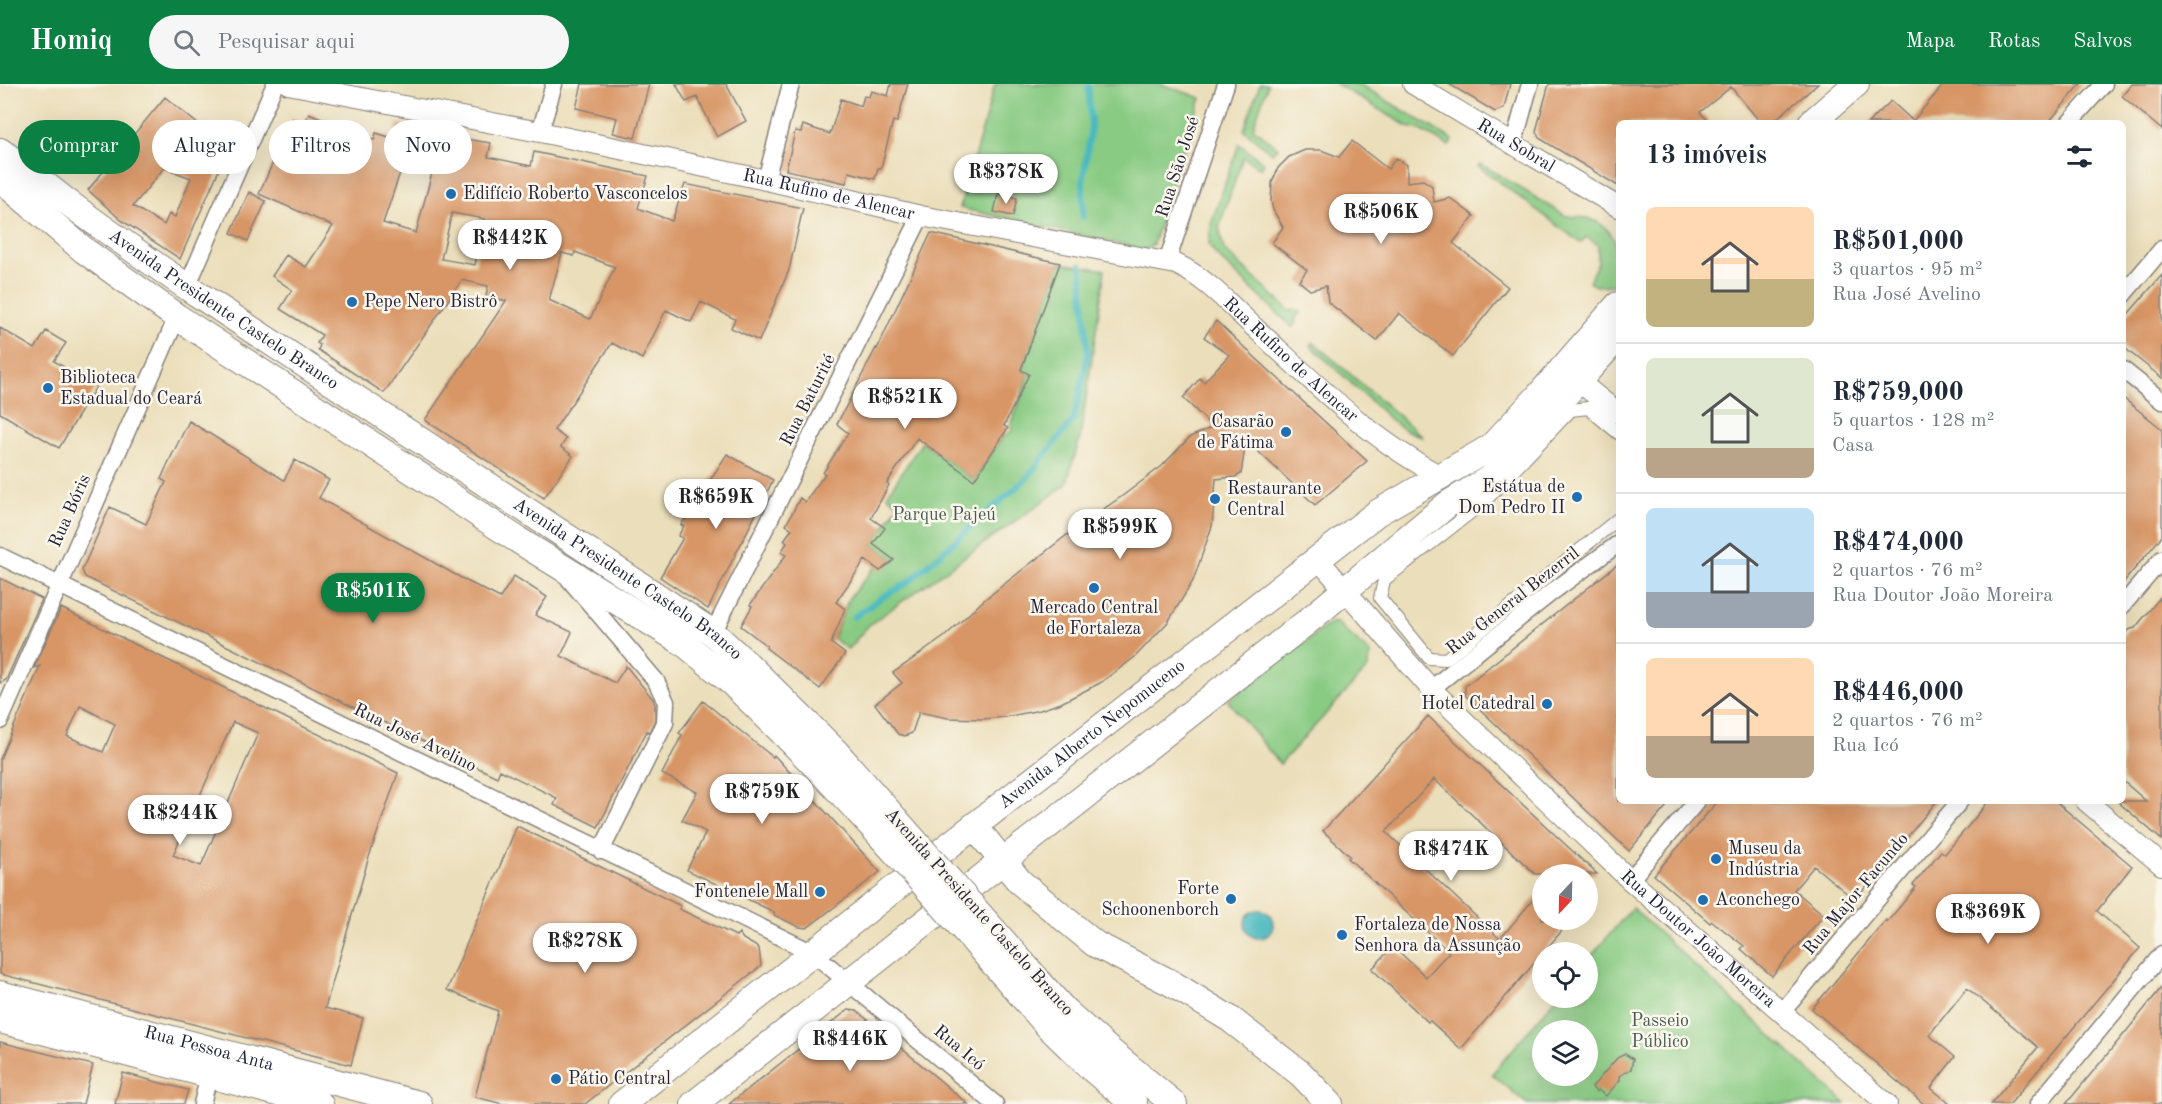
<!DOCTYPE html>
<html lang="pt">
<meta charset="utf-8">
<style>
:root{--surface:#fff;--page:#f6f6f7;--text:#1f2937;--muted:#747a83;--line:#e0e1e3;--accent:#0b8043}
body{margin:0;font-family:"Old Standard TT",serif;background:var(--page);color:var(--text);height:100vh;display:flex;flex-direction:column;font-size:22px;white-space:nowrap}
*{box-sizing:border-box;margin:0}
p{font-size:20px;color:var(--muted)}
.icon{flex:none;width:33px;height:33px;fill:none;stroke:currentColor;stroke-width:2;stroke-linecap:round;stroke-linejoin:round}
.map{position:relative;flex:1;overflow:hidden}
.sheet{position:absolute;left:1616px;top:36px;width:510px;height:684px;display:flex;flex-direction:column;background:var(--surface);border-radius:9px;box-shadow:0 6px 24px #0002}
.sheet>*{flex:none}
.guide{position:absolute;left:18px;top:36px;width:570px;height:54px;display:flex;gap:12px}
.needle{width:39px;rotate:202deg}
.buttons{position:absolute;left:1532px;top:780px;display:grid;gap:12px}
.buttons a{display:grid;place-items:center;width:66px;height:66px;border-radius:50%;background:var(--surface);box-shadow:0 6px 24px #0002;font-size:30px}
.price{position:absolute;translate:-50% -51px;padding:0 14px;border-radius:21px;background:#fff;color:#222;font-size:20px;line-height:39px;filter:drop-shadow(0 2px 3px #0008)}
.price::after{content:'';position:absolute;left:50%;top:36px;width:18px;height:14px;margin-left:-9px;background:inherit;clip-path:polygon(0 0,100% 0,50% 100%)}
.price.on{background:var(--accent);color:#fff}
ul{padding:0;list-style:none}
li{display:flex;align-items:center;gap:18px;height:150px;padding:0 30px}
li+li{border-top:2px solid var(--line)}
li span{display:grid;place-items:center;flex:none;width:168px;height:120px;border-radius:9px;color:#555}
li>.icon{margin-inline-start:auto}
span .icon{width:72px;height:72px;fill:#fffc;stroke-width:1}
li b{font-size:26px}
h2{display:flex;justify-content:space-between;align-items:center;height:72px;padding:0 30px;font-size:26px}
.tag{padding:0 21px;border-radius:27px;background:var(--surface);box-shadow:0 6px 24px #0002;font-size:21px;line-height:54px}
.tag.on{background:var(--accent);color:#fff}
header{display:flex;align-items:center;gap:36px;box-sizing:border-box;height:84px;padding:0 30px;background:var(--accent);color:#fff}
header strong{font-size:28px}
nav{display:flex;gap:33px;margin-inline-start:auto;font-size:21px}
.search{width:420px;height:54px;background:var(--page);display:flex;align-items:center;gap:15px;box-sizing:border-box;padding:0 21px;border-radius:33px;color:var(--muted);font-size:22px}
.map>svg:first-child{display:block}
</style>
<header>
<strong>Homiq</strong>
<div class="search"><svg class="icon" aria-label="search" viewBox="0 0 24 24"><circle cx="10" cy="10" r="6"/><path d="M15 15l6 6"/></svg>Pesquisar aqui</div>
<nav><a>Mapa</a><a>Rotas</a><a>Salvos</a></nav>
</header>
<div class="map">
<svg width="2162" height="1020" viewBox="0 0 2162 1020">
<rect width="100%" height="100%" fill="#fbf7ec"/>
<filter id="ink" filterUnits="userSpaceOnUse"><feTurbulence type="fractalNoise" baseFrequency=".0167" numOctaves="2"/><feDisplacementMap in="SourceGraphic" scale="12" xChannelSelector="R" yChannelSelector="G"/><feConvolveMatrix kernelMatrix="1 2 1 2 8 2 1 2 1" color-interpolation-filters="sRGB"/></filter>
<filter id="wash" filterUnits="userSpaceOnUse"><feTurbulence type="fractalNoise" baseFrequency=".008" numOctaves="4" result="noise"/><feDisplacementMap in="SourceGraphic" scale="24" xChannelSelector="R" yChannelSelector="G"/><feGaussianBlur stdDeviation="1.35" result="paint"/><feColorMatrix in="noise" values="0 0 0 0 0 0 0 0 0 0 0 0 0 0 0 0 0 1.4 0 .05"/><feComposite in="paint" operator="in"/></filter>
<g filter="url(#wash)">
<rect width="100%" height="100%" fill="#ebdeba"/>
<!-- green -->
<path fill="#89cb83" stroke="#56765f" stroke-width="1.5" fill-rule="evenodd" d="M 995,0 L 1161,0 L 1201,14 L 1153,160 L 1146,166 L 960,124 Z
M 1260,0 L 1268,0 L 1253,44 L 1278,64 L 1272,69 L 1244,46 Z
M 1336,0 L 1359,0 L 1453,56 L 1449,62 L 1421,46 L 1409,43 Z
M 1239,60 L 1264,79 L 1261,85 L 1243,73 L 1219,143 L 1224,166 L 1291,228 L 1294,225 L 1300,229 L 1294,236 L 1297,238 L 1292,243 L 1216,171 L 1209,161 L 1211,140 Z
M 1481,80 L 1564,131 C 1572,134 1580,132 1587,134 C 1617,142 1625,175 1615,201 L 1595,202 L 1589,197 L 1598,179 L 1598,161 L 1586,153 L 1581,159 L 1478,82 Z
M 1060,179 L 1105,186 L 1080,354 L 1066,401 L 869,541 L 848,565 L 833,555 L 849,514 L 875,483 L 894,476 L 873,460 L 899,420 L 887,411 L 922,358 L 974,396 L 1001,355 L 1012,347 L 1011,341 L 1029,290 L 1021,286 Z
M 1313,258 L 1423,353 L 1405,346 L 1391,336 L 1310,261 Z
M 1330,539 L 1337,539 L 1370,569 L 1368,584 L 1280,680 L 1228,617 Z
M 1632,824 L 1846,1020 L 1527,1020 L 1492,990 L 1556,914 L 1587,914 L 1587,877 ZM 1542,946 L 1587,946 L 1587,992 L 1542,992 Z"/>
<!-- water -->
<path fill="#49b9bf" stroke="#366e7d" stroke-width="1.5" d="M1245 840a14 14 0 1 1 28 0a14 14 0 1 1-28 0Z"/>
<g fill="none" stroke-linecap="round" stroke-linejoin="round">
<!-- stream -->
<path stroke="#49b9bf" stroke-width="6" d="M 1083,133 L 1083,97 L 1091,42 L 1088,0
M 854,533 L 884,512 L 906,500 L 1026,395 L 1074,335 L 1088,270 L 1081,181"/>
</g>
<g id="blocks">
<!-- building -->
<path fill="#d89565" fill-rule="evenodd" d="M 582,0 L 649,0 L 635,54 L 613,49 L 617,34 L 576,24 Z
M 676,0 L 726,0 L 746,37 L 717,53 L 697,13 L 686,18 Z
M 891,0 L 908,0 L 897,38 L 893,37 L 881,84 L 878,84 L 875,95 L 849,88 L 846,99 L 786,86 L 795,47 L 801,48 L 803,41 L 830,50 L 841,15 L 861,22 L 864,12 L 869,13 L 871,7 L 888,12 Z
M 1449,0 L 1510,0 L 1504,24 L 1495,28 Z
M 1549,0 L 1818,0 L 1771,39 L 1761,39 L 1731,3 L 1700,28 L 1710,39 L 1618,39 L 1618,102 L 1539,54 L 1536,47 Z
M 1944,0 L 2081,0 L 2048,39 L 1868,39 L 1891,17 L 1913,37 Z
M 2132,0 L 2162,0 L 2162,46 L 2122,12 Z
M 165,13 L 228,65 L 180,175 L 121,136 L 88,106 ZM 164,84 L 191,94 L 175,133 L 169,130 L 164,141 L 133,122 Z
M 309,29 L 374,56 L 376,49 L 393,54 L 398,39 L 459,54 L 491,59 L 488,73 L 531,82 L 534,68 L 648,92 L 638,124 L 672,137 L 685,100 L 803,124 L 789,186 L 759,257 L 731,244 L 735,235 L 701,218 L 691,238 L 666,226 L 642,275 L 612,259 L 554,346 L 566,355 L 561,363 L 573,372 L 544,414 L 425,336 L 506,217 L 486,212 L 488,202 L 462,196 L 384,309 L 318,266 L 320,261 L 317,259 L 322,251 L 280,225 L 292,206 L 272,192 L 286,171 L 306,183 L 333,142 L 259,110 L 292,35 L 304,40 ZM 404,77 L 433,85 L 416,149 L 383,139 ZM 452,129 L 485,135 L 475,181 L 441,175 ZM 575,168 L 615,183 L 590,235 L 549,216 L 562,169 L 574,172 Z
M 1352,57 L 1388,85 L 1396,74 L 1407,81 L 1407,98 L 1423,96 L 1432,102 L 1434,118 L 1450,114 L 1474,132 L 1453,159 L 1508,203 L 1453,272 L 1399,229 L 1377,257 L 1328,218 L 1326,202 L 1310,206 L 1299,197 L 1307,186 L 1272,159 L 1283,143 L 1273,126 L 1271,117 L 1272,99 L 1278,84 L 1289,73 L 1305,66 L 1321,66 L 1339,73 Z
M 249,108 L 266,117 L 248,157 L 231,149 Z
M 998,110 L 1017,114 L 1013,132 L 994,128 Z
M 931,149 L 1060,179 L 1021,286 L 1029,290 L 1004,342 L 1008,344 L 974,396 L 917,354 L 887,399 L 889,401 L 871,434 L 885,444 L 873,460 L 894,476 L 880,487 L 865,476 L 836,518 L 845,525 L 831,559 L 845,570 L 820,605 L 766,564 L 767,562 L 741,542 L 752,522 L 750,521 L 786,471 L 781,468 L 787,459 L 784,456 L 792,445 L 786,441 L 800,414 L 805,418 L 825,390 L 823,389 L 848,349 L 837,340 L 876,264 L 877,265 Z
M 2162,191 L 2162,294 L 2122,262 L 2122,237 Z
M 1216,237 L 1367,377 L 1315,421 L 1246,356 L 1241,390 L 1235,393 L 1216,395 L 1212,442 L 1193,497 L 1168,538 L 1135,573 L 1100,599 L 1061,619 L 1040,626 L 1005,633 L 982,635 L 948,634 L 919,628 L 912,649 L 905,652 L 898,650 L 875,620 L 902,599 L 893,589 L 944,553 L 984,516 L 1095,429 L 1096,430 L 1121,413 L 1162,382 L 1190,353 L 1213,343 L 1183,314 L 1200,294 L 1204,298 L 1229,271 L 1204,253 Z
M 0,244 L 35,265 L 46,247 L 66,259 L 54,277 L 96,303 L 59,364 L 0,329 Z
M 2122,313 L 2162,345 L 2162,452 L 2122,500 Z
M 189,337 L 284,396 L 295,376 L 329,396 L 319,414 L 463,495 L 500,514 L 514,492 L 547,513 L 535,531 L 572,548 L 561,572 L 615,599 L 626,582 L 653,615 L 655,621 L 655,636 L 649,648 L 647,647 L 598,743 L 554,721 L 557,714 L 500,686 L 497,693 L 85,493 L 82,486 L 110,423 L 146,440 L 166,398 L 161,395 L 171,373 Z
M 727,370 L 773,396 L 708,525 L 660,493 L 683,454 L 678,452 L 684,442 L 681,441 Z
M 1618,480 L 1618,717 L 1671,717 L 1629,767 L 1465,611 L 1465,602 Z
M 0,494 L 42,515 L 6,596 L 0,599 Z
M 2162,511 L 2162,756 L 2117,717 L 2146,717 L 2122,696 L 2122,552 L 2128,546 L 2135,544 Z
M 61,524 L 398,689 L 368,776 L 325,924 L 363,934 L 351,981 L 0,890 L 0,675 L 40,582 L 34,584 ZM 80,622 L 115,640 L 103,668 L 67,652 ZM 233,638 L 258,649 L 201,782 L 173,771 Z
M 703,617 L 773,673 L 774,671 L 880,788 L 807,844 L 799,843 L 774,831 L 774,828 L 687,786 L 706,748 L 682,736 L 697,708 L 662,690 L 682,651 L 679,649 Z
M 1428,632 L 1597,790 L 1535,790 L 1434,695 L 1386,748 L 1500,855 L 1542,805 L 1542,836 L 1571,836 L 1461,965 L 1430,937 L 1428,938 L 1372,885 L 1393,862 L 1426,893 L 1449,868 L 1348,774 L 1350,772 L 1323,747 Z
M 1718,717 L 1937,717 L 1855,816 L 1814,782 L 1794,806 L 1824,831 L 1772,892 L 1741,865 L 1744,862 L 1712,837 L 1710,839 L 1654,791 Z
M 1989,717 L 2055,717 L 2132,782 L 2097,827 L 2140,864 L 2010,1020 L 1991,1020 L 2038,963 L 1967,904 L 1929,951 L 1955,973 L 1931,1004 L 1950,1020 L 1924,1020 L 1812,925 L 1886,836 L 1887,838 L 1903,819 L 1916,803 L 1913,801 L 1941,767 L 1945,770 Z
M 517,742 L 681,822 L 679,825 L 736,852 L 739,849 L 743,855 L 759,864 L 761,882 L 585,1020 L 503,1020 L 475,1013 L 498,927 L 447,906 Z
M 2162,903 L 2162,1020 L 2066,1020 L 2129,944 Z
M 848,926 L 857,927 L 968,1020 L 729,1020 Z
M 0,958 L 93,981 L 83,1020 L 0,1020 Z
M 1625,970 L 1633,975 L 1631,985 L 1619,992 L 1620,996 L 1606,1012 L 1598,1006 L 1596,1008 L 1592,1003 L 1617,974 Z
M 123,989 L 188,1006 L 184,1020 L 115,1020 Z"/>
</g>
</g>
<g filter="url(#ink)">
<use href="#blocks" fill-opacity="0" stroke="#86807a" stroke-width="1.5"/>
<g fill="none" stroke-linecap="round" stroke-linejoin="round">
<!-- pedestrian casing -->
<g stroke="#86807a" stroke-width="14">
<path id="pedestrian" d="M 1618,349 L 1588,324 L 1571,326 L 1484,418 L 1384,496 L 1380,514 L 1429,574 L 1446,575 L 1618,435"/>
</g>
<!-- minor casing -->
<g stroke="#86807a" stroke-width="19">
<path id="minor" d="M 2069,39 L 2104,0
M 540,48 L 554,0
M 1513,62 L 1530,0
M 766,96 L 791,0
M 1167,178 L 1226,0
M 187,203 L 275,0
M 2122,212 L 2162,165
M 2122,285 L 2162,317
M 0,472 L 813,869 L 995,1020
M 569,495 L 656,597 L 666,618 L 665,639 L 601,767
M 2122,522 L 2162,475
M 713,549 L 921,132
M 1431,605 L 1552,508 L 1618,460
M 0,637 L 177,233
M 1630,796 L 1697,717
M 1782,928 L 1960,717
M 202,1020 L 211,983
M 2038,1020 L 2162,870"/>
</g>
<!-- tertiary casing -->
<g stroke="#86807a" stroke-width="22">
<g id="tertiary">
<path id="s1" d="M 288,0 L 540,48 L 766,96 L 921,132 L 1176,180 C 1206,194 1230,221 1254,243 C 1313,297 1370,356 1441,392"/>
<path id="s2" d="M 1413,0 L 1618,123"/>
<path d="M 1567,288 L 1618,329"/>
<path id="s3" d="M 1318,475 L 1431,605 L 1630,796 L 1887,1020"/>
<path d="M 2086,717 L 2162,781"/>
</g>
</g>
<!-- primary casing -->
<g stroke="#86807a" stroke-width="28">
<g id="primary">
<path d="M 1811,39 L 1856,0"/>
<path id="s4" d="M 0,67 C 24,83 44,100 66,117 C 106,147 147,175 187,203 L 713,549 L 747,580"/>
<path d="M 0,95 L 85,167 L 177,233 L 518,456 L 684,559 L 731,598"/>
<path d="M 974,742 L 1020,798 L 1095,860 L 1171,899 L 1230,935 L 1301,990 L 1330,1020"/>
<path id="s5" d="M 0,910 L 419,1020"/>
<path d="M 1064,926 L 1110,967 L 1174,1020"/>
<path d="M 0,936 L 320,1020"/>
<path d="M 1048,942 L 1091,984 L 1134,1020"/>
<path id="s6" d="M 622,1020 L 947,763 L 1377,429 L 1491,363 L 1536,315 L 1618,221"/>
<path d="M 694,1020 L 1308,537 L 1448,420 L 1490,394 L 1618,253"/>
</g>
</g>
<!-- pedestrian -->
<use href="#pedestrian" stroke="#fff" stroke-width="12"/>
<!-- minor -->
<use href="#minor" stroke="#fff" stroke-width="16"/>
<!-- tertiary -->
<use href="#tertiary" stroke="#fff" stroke-width="20"/>
<!-- primary -->
<use href="#primary" stroke="#fff" stroke-width="26"/>
<!-- primary-bridge casing -->
<g stroke="#86807a" stroke-width="28" stroke-linecap="butt">
<path id="primary-bridge" d="M 747,580 L 836,668 L 1064,926
M 731,598 C 844,705 945,824 1048,942"/>
</g>
<!-- primary-bridge -->
<use href="#primary-bridge" stroke="#fff" stroke-width="26"/>
</g>
</g>
<!-- markers -->
<g fill="#1f6fb2" stroke="#fbf7ec" stroke-width="2">
<circle cx="451" cy="110" r="6"/>
<circle cx="352" cy="218" r="6"/>
<circle cx="48" cy="304" r="6"/>
<circle cx="1286" cy="348" r="6"/>
<circle cx="1577" cy="413" r="6"/>
<circle cx="1215" cy="415" r="6"/>
<circle cx="1094" cy="504" r="6"/>
<circle cx="1547" cy="620" r="6"/>
<circle cx="1716" cy="775" r="6"/>
<circle cx="820" cy="808" r="6"/>
<circle cx="1231" cy="815" r="6"/>
<circle cx="1703" cy="816" r="6"/>
<circle cx="1342" cy="851" r="6"/>
<circle cx="556" cy="995" r="6"/>
</g>
<g text-anchor="middle" dominant-baseline="central" stroke-width="5" stroke-linejoin="round" paint-order="stroke">
<!-- street labels -->
<g font-size="18" fill="#22223b" stroke="#fbf7ec">
<text stroke="none"><textPath href="#s2" startOffset="120">Rua Sobral</textPath></text>
<text transform="translate(1178 83) rotate(-72)">Rua São José</text>
<text stroke="none"><textPath href="#s1" startOffset="552">Rua Rufino de Alencar</textPath></text>
<text stroke="none"><textPath href="#s4" startOffset="274">Avenida Presidente Castelo Branco</textPath></text>
<text stroke="none"><textPath href="#s1" startOffset="1056">Rua Rufino de Alencar</textPath></text>
<text transform="translate(808 316) rotate(-63)">Rua Baturité</text>
<text transform="translate(70 427) rotate(-66)">Rua Bóris</text>
<text stroke="none"><textPath href="#s4" startOffset="760">Avenida Presidente Castelo Branco</textPath></text>
<text transform="translate(1513 517) rotate(-38)">Rua General Bezerril</text>
<text stroke="none"><textPath href="#s6" startOffset="598">Avenida Alberto Nepomuceno</textPath></text>
<text transform="translate(415 654) rotate(26)">Rua José Avelino</text>
<text transform="translate(1856 810) rotate(-50)">Rua Major Facundo</text>
<text transform="translate(979 828) rotate(48)">Avenida Presidente Castelo Branco</text>
<text stroke="none"><textPath href="#s3" startOffset="538">Rua Doutor João Moreira</textPath></text>
<text transform="translate(959 964) rotate(40)">Rua Icó</text>
<text stroke="none"><textPath href="#s5" startOffset="216">Rua Pessoa Anta</textPath></text>
</g>
<!-- poi labels -->
<g font-size="18" fill="#22223b" stroke="#fbf7ec" text-anchor="start">
<text x="463" y="110">Edifício Roberto Vasconcelos</text>
<text x="364" y="218">Pepe Nero Bistrô</text>
<text x="60" y="294">Biblioteca<tspan x="60" dy="21">Estadual do Ceará</tspan></text>
<text x="1274" y="338" text-anchor="end">Casarão<tspan x="1274" dy="21">de Fátima</tspan></text>
<text x="1565" y="403" text-anchor="end">Estátua de<tspan x="1565" dy="21">Dom Pedro II</tspan></text>
<text x="1227" y="405">Restaurante<tspan x="1227" dy="21">Central</tspan></text>
<text x="1094" y="524" text-anchor="middle">Mercado Central<tspan x="1094" dy="21">de Fortaleza</tspan></text>
<text x="1535" y="620" text-anchor="end">Hotel Catedral</text>
<text x="1728" y="765">Museu da<tspan x="1728" dy="21">Indústria</tspan></text>
<text x="1219" y="805" text-anchor="end">Forte<tspan x="1219" dy="21">Schoonenborch</tspan></text>
<text x="808" y="808" text-anchor="end">Fontenele Mall</text>
<text x="1715" y="816">Aconchego</text>
<text x="1354" y="841">Fortaleza de Nossa<tspan x="1354" dy="21">Senhora da Assunção</tspan></text>
<text x="568" y="995">Pátio Central</text>
</g>
<!-- park labels -->
<g font-size="18" fill="#465d54" stroke="#fbf7ec">
<text x="944" y="431">Parque Pajeú</text>
<text x="1660" y="937">Passeio<tspan x="1660" dy="21">Público</tspan></text>
</g>
</g>
</svg>
<div class="buttons">
<a><svg class="needle" viewBox="-14 -14 28 28"><path d="M0-13l5 13h-10z" fill="#e53935"/><path d="M0 13l5-13h-10z" fill="#747a83"/></svg></a>
<a><svg class="icon" aria-label="locate" viewBox="0 0 24 24"><circle cx="12" cy="12" r="6"/><path d="M12 2v4M12 18v4M2 12h4M18 12h4"/></svg></a>
<a><svg class="icon" aria-label="layers" viewBox="0 0 24 24"><path d="M12 4l9 5-9 5-9-5zM3 14l9 5 9-5"/></svg></a>
</div>
<b class="price" style="left:1006px;top:121px">R$378K</b>
<b class="price" style="left:1381px;top:161px">R$506K</b>
<b class="price" style="left:510px;top:187px">R$442K</b>
<b class="price" style="left:905px;top:346px">R$521K</b>
<b class="price" style="left:716px;top:446px">R$659K</b>
<b class="price" style="left:1120px;top:476px">R$599K</b>
<b class="price on" style="left:373px;top:540px">R$501K</b>
<b class="price" style="left:762px;top:741px">R$759K</b>
<b class="price" style="left:180px;top:762px">R$244K</b>
<b class="price" style="left:1451px;top:798px">R$474K</b>
<b class="price" style="left:1988px;top:861px">R$369K</b>
<b class="price" style="left:585px;top:890px">R$278K</b>
<b class="price" style="left:850px;top:988px">R$446K</b>
<div class="guide">
<a class="tag on">Comprar</a>
<a class="tag">Alugar</a>
<a class="tag">Filtros</a>
<a class="tag">Novo</a>
</div>
<section class="sheet">
<h2>13 imóveis<svg class="icon" aria-label="filters" viewBox="0 0 24 24"><path d="M4 7h16M4 17h16"/><circle cx="9" cy="7" r="2"/><circle cx="15" cy="17" r="2"/></svg></h2>
<ul>
<li><span style="background:linear-gradient(#ffd9b3 60%,#c2b280 0)"><svg class="icon" aria-label="home" viewBox="0 0 24 24"><path d="M3 11l9-7 9 7M6 9v11h12V9"/></svg></span><div><b>R$501,000</b><p>3 quartos · 95 m²</p><p>Rua José Avelino</p></div></li>
<li><span style="background:linear-gradient(#dfe7d0 75%,#b9a48a 0)"><svg class="icon" aria-label="home" viewBox="0 0 24 24"><path d="M3 11l9-7 9 7M6 9v11h12V9"/></svg></span><div><b>R$759,000</b><p>5 quartos · 128 m²</p><p>Casa</p></div></li>
<li><span style="background:linear-gradient(#bfe0f5 70%,#9aa5b1 0)"><svg class="icon" aria-label="home" viewBox="0 0 24 24"><path d="M3 11l9-7 9 7M6 9v11h12V9"/></svg></span><div><b>R$474,000</b><p>2 quartos · 76 m²</p><p>Rua Doutor João Moreira</p></div></li>
<li><span style="background:linear-gradient(#ffd9b3 65%,#b9a48a 0)"><svg class="icon" aria-label="home" viewBox="0 0 24 24"><path d="M3 11l9-7 9 7M6 9v11h12V9"/></svg></span><div><b>R$446,000</b><p>2 quartos · 76 m²</p><p>Rua Icó</p></div></li>
</ul>
</section>
</div>
